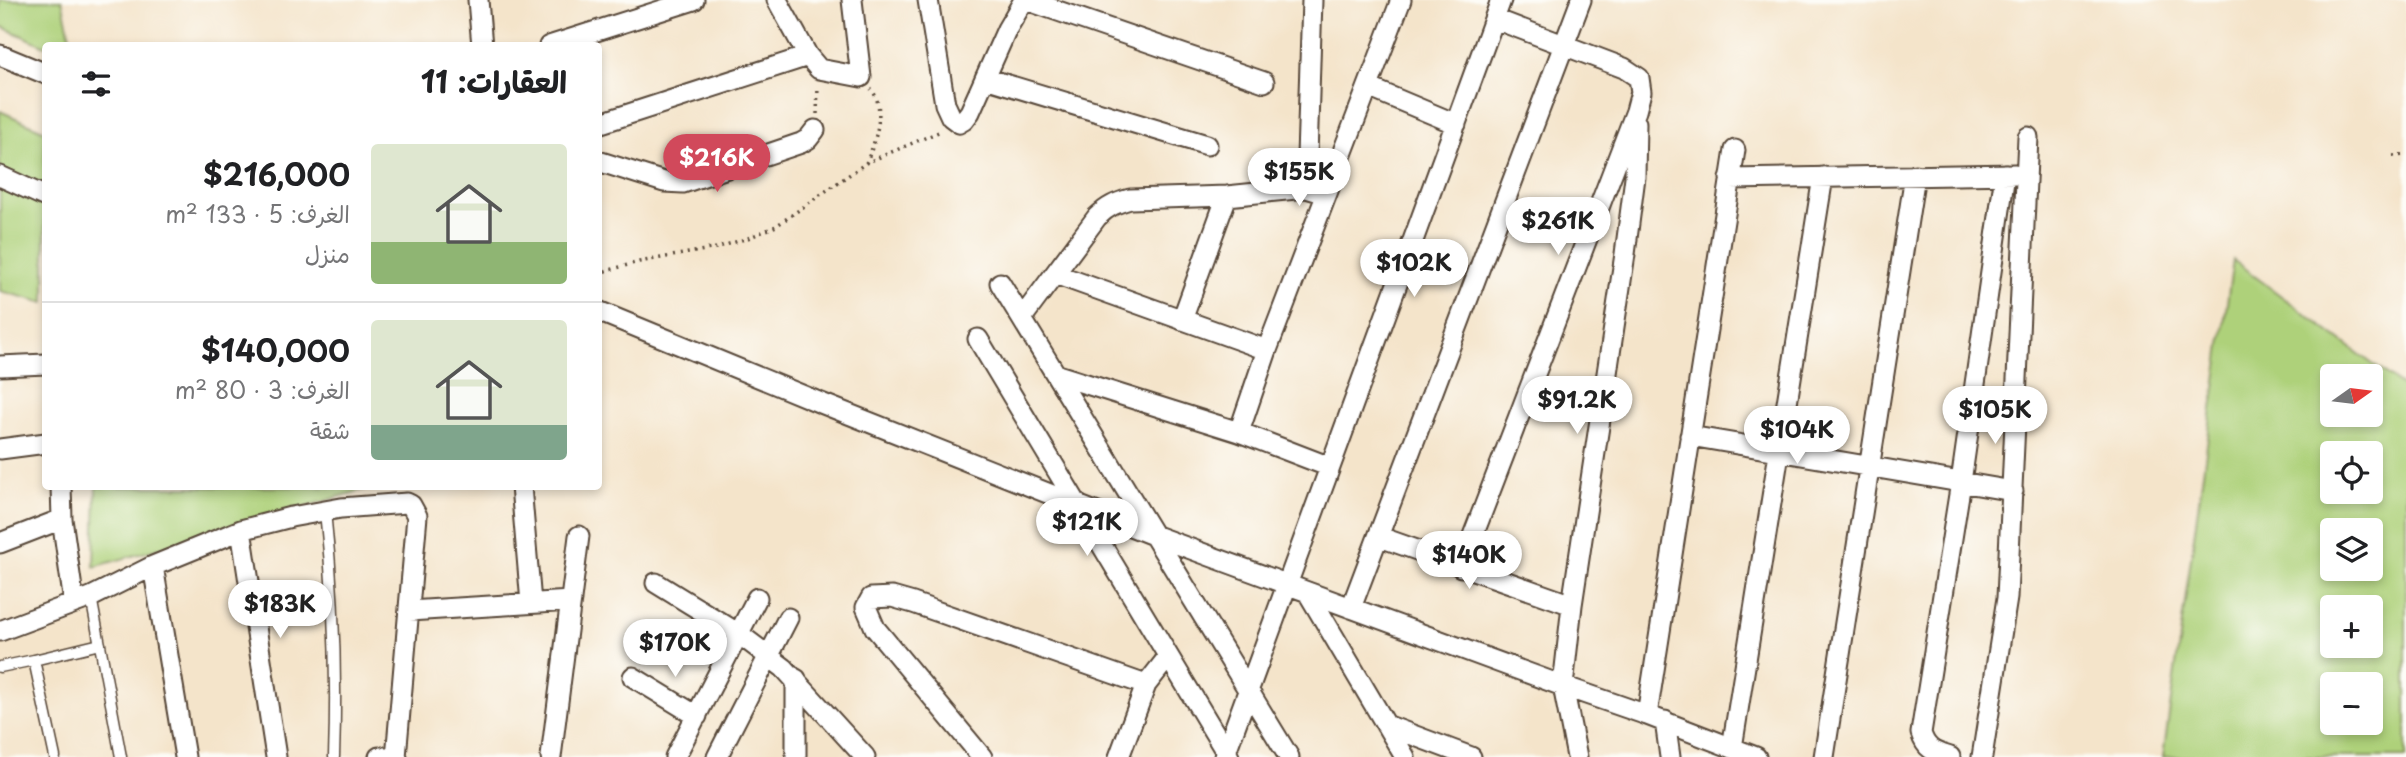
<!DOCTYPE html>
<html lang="ar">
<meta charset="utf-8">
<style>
:root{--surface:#fff;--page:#f2f2f2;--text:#202124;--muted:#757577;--line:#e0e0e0;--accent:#d1495b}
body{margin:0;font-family:"Playpen Sans","Playpen Sans Arabic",sans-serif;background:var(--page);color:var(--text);direction:rtl;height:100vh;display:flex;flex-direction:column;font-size:26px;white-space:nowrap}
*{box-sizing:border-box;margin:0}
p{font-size:23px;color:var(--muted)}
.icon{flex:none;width:38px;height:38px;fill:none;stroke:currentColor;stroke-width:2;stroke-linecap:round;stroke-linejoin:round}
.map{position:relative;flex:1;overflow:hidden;direction:ltr}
.panel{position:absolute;left:42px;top:42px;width:560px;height:448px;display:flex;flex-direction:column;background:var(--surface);border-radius:7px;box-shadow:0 4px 10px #0003;direction:rtl}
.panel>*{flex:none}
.needle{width:46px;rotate:76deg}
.controls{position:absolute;left:2320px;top:364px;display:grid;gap:14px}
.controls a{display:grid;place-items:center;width:63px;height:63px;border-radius:7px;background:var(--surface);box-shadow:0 4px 10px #0003;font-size:35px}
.price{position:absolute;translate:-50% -60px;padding:0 16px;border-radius:24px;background:#fff;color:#222;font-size:23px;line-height:46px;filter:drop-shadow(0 2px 4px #0008)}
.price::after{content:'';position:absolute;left:50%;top:42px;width:21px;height:16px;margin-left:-10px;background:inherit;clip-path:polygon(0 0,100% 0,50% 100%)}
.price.on{background:var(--accent);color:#fff}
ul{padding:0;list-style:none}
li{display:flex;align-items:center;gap:21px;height:175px;padding:0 35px}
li+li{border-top:2px solid var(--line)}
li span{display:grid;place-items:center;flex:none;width:196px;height:140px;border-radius:7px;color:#555}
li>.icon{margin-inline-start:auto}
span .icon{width:84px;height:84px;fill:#fffc;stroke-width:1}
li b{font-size:30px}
h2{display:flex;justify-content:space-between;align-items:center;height:84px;padding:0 35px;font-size:30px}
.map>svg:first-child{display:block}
</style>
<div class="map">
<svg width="2406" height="757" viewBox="0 0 2406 757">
<rect width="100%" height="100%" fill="#fdfcf7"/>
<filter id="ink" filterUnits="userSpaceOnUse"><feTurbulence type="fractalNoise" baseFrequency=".0143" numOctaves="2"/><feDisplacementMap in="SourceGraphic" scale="14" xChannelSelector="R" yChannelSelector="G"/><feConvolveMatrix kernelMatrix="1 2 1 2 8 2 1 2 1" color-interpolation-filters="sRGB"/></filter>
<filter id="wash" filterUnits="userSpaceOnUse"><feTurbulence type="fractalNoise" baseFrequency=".00686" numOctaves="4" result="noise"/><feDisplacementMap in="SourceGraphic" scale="28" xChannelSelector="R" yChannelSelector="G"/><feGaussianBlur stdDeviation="1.57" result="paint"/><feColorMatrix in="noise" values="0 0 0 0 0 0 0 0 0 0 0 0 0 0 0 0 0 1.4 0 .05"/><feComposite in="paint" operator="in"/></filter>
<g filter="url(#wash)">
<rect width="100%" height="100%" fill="#f4e4ca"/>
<!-- green -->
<path fill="#aed17a" stroke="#747e4c" stroke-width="2" fill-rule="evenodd" d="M 0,0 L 62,0 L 72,45 L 45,46 L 0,26 Z
M 0,111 L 45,131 L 45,303 L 0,291 Z
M 2233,260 L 2406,389 L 2406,757 L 2163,757 ZM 2333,376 L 2371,376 L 2371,415 L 2333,415 ZM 2333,453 L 2371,453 L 2371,492 L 2333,492 ZM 2333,530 L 2371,530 L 2371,569 L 2333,569 ZM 2333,607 L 2371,607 L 2371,646 L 2333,646 ZM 2333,684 L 2371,684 L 2371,723 L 2333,723 Z
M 96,487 L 373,487 L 94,567 Z"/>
</g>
<g filter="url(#ink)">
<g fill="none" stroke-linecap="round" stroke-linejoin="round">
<!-- lane casing -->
<g stroke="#574638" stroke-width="13">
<path id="lane" d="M 325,511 C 334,594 337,674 334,757
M 91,597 L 121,757
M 0,667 L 34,660
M 55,757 L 34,660 L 100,644"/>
</g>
<!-- street casing -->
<g stroke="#574638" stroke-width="23">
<path id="street" d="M 478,0 L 482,46
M 777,0 L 808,56 L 819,69 L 861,77 L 852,0
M 928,0 L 945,104 L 951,117 L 959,123 L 964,120 L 970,112 L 1007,29 L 1024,0
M 1026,0 L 1264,82
M 1312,0 L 1306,188 L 1316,191
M 549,46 L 694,0
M 0,55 L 46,74
M 985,78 L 1207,145
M 1368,87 L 1456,124
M 598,124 L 808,56
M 598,161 L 664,182 L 683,183 L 801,143 L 808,139 L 815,130
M 0,176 L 46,197
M 1730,179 L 2015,174
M 1055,274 L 1267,350
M 1000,283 L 1289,757
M 598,311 L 821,403 L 1153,535 L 1563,686 L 1647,715 L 1756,757
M 1022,318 L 1097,217 C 1108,206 1116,203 1130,199 L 1227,196 L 1306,188
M 1182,320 L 1227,196
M 978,339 L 1229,757
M 0,366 L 46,364
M 1058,375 L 1239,432 L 1330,467
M 1239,432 L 1267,350 L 1401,0
M 1690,436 L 2013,491
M 0,449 L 46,443
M 61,486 L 62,519 L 74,603
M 521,486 L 531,603
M 241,530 L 276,757
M 1380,537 L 1572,605
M 0,543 L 62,519
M 153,566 L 185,757
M 1461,567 L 1636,111 L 1641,92 L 1639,78 L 1624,68 L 1495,19
M 656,583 L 739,634 L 784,668 L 865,757
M 1308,593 L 1405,757
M 1351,608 L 1581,0
M 409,611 L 571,601
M 0,631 L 91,597 L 153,566 L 241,530 L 291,517 L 341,508 L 407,503 L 411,505 L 417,516 L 396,757
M 633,677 L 697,716
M 796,679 L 796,757
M 1647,715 L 1735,150
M 1665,721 L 1670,757
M 1386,725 L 1471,757
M 1732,748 L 1823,177
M 379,757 L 397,757
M 551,757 L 579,536
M 675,757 L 757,598
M 717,757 L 788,618
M 982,757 L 875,628 L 866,607 L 871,598 L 892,597 L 913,603 L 1146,685
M 1119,757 L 1146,685 L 1168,657
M 1224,757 L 1501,0
M 1577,757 L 1563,686 L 1572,605 L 1625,254 L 1635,177 L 1636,123
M 1824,757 L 1915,175
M 1950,757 C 1935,752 1926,750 1921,733 L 1961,482 L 2005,174
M 1982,757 L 2007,598 L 2028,137"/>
</g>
<!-- path -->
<path stroke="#574638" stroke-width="3.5" stroke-dasharray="2 5" stroke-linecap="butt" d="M 817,114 L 818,87
M 2393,156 L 2406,155
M 866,163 C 875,143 887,108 871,89
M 598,273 L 639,262 L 716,248 L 748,238 L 776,226 L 866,163 L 941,131"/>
<!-- lane -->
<use href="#lane" stroke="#fff" stroke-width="10"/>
<!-- street -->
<use href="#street" stroke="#fff" stroke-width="19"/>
</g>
</g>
</svg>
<div class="controls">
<a><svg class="needle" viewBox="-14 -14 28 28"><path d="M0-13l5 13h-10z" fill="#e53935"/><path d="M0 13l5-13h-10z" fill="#757577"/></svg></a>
<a><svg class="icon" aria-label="locate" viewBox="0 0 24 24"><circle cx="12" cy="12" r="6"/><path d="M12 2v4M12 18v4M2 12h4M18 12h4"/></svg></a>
<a><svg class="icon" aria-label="layers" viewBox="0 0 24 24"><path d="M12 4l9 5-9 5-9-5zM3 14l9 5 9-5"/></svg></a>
<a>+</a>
<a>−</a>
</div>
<b class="price on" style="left:717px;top:194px">$216K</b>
<b class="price" style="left:1299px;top:208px">$155K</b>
<b class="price" style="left:1558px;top:257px">$261K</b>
<b class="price" style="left:1414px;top:299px">$102K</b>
<b class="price" style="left:1577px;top:436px">$91.2K</b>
<b class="price" style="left:1995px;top:446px">$105K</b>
<b class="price" style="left:1797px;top:466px">$104K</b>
<b class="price" style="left:1087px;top:558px">$121K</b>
<b class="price" style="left:1469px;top:591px">$140K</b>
<b class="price" style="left:280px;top:640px">$183K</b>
<b class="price" style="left:675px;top:679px">$170K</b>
<section class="panel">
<h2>العقارات: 11<svg class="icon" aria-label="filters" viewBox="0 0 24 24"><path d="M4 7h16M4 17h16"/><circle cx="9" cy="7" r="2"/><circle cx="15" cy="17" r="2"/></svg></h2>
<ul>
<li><span style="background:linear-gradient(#dfe7d0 70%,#8fb573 0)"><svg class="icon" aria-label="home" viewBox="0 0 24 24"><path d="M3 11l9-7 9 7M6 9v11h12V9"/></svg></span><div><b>$216,000</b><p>الغرف: 5 · 133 m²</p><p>منزل</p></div></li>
<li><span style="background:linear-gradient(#dfe7d0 75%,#7fa58c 0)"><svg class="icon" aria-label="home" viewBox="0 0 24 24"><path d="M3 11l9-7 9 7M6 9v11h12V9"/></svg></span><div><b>$140,000</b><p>الغرف: 3 · 80 m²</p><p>شقة</p></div></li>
</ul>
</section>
</div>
